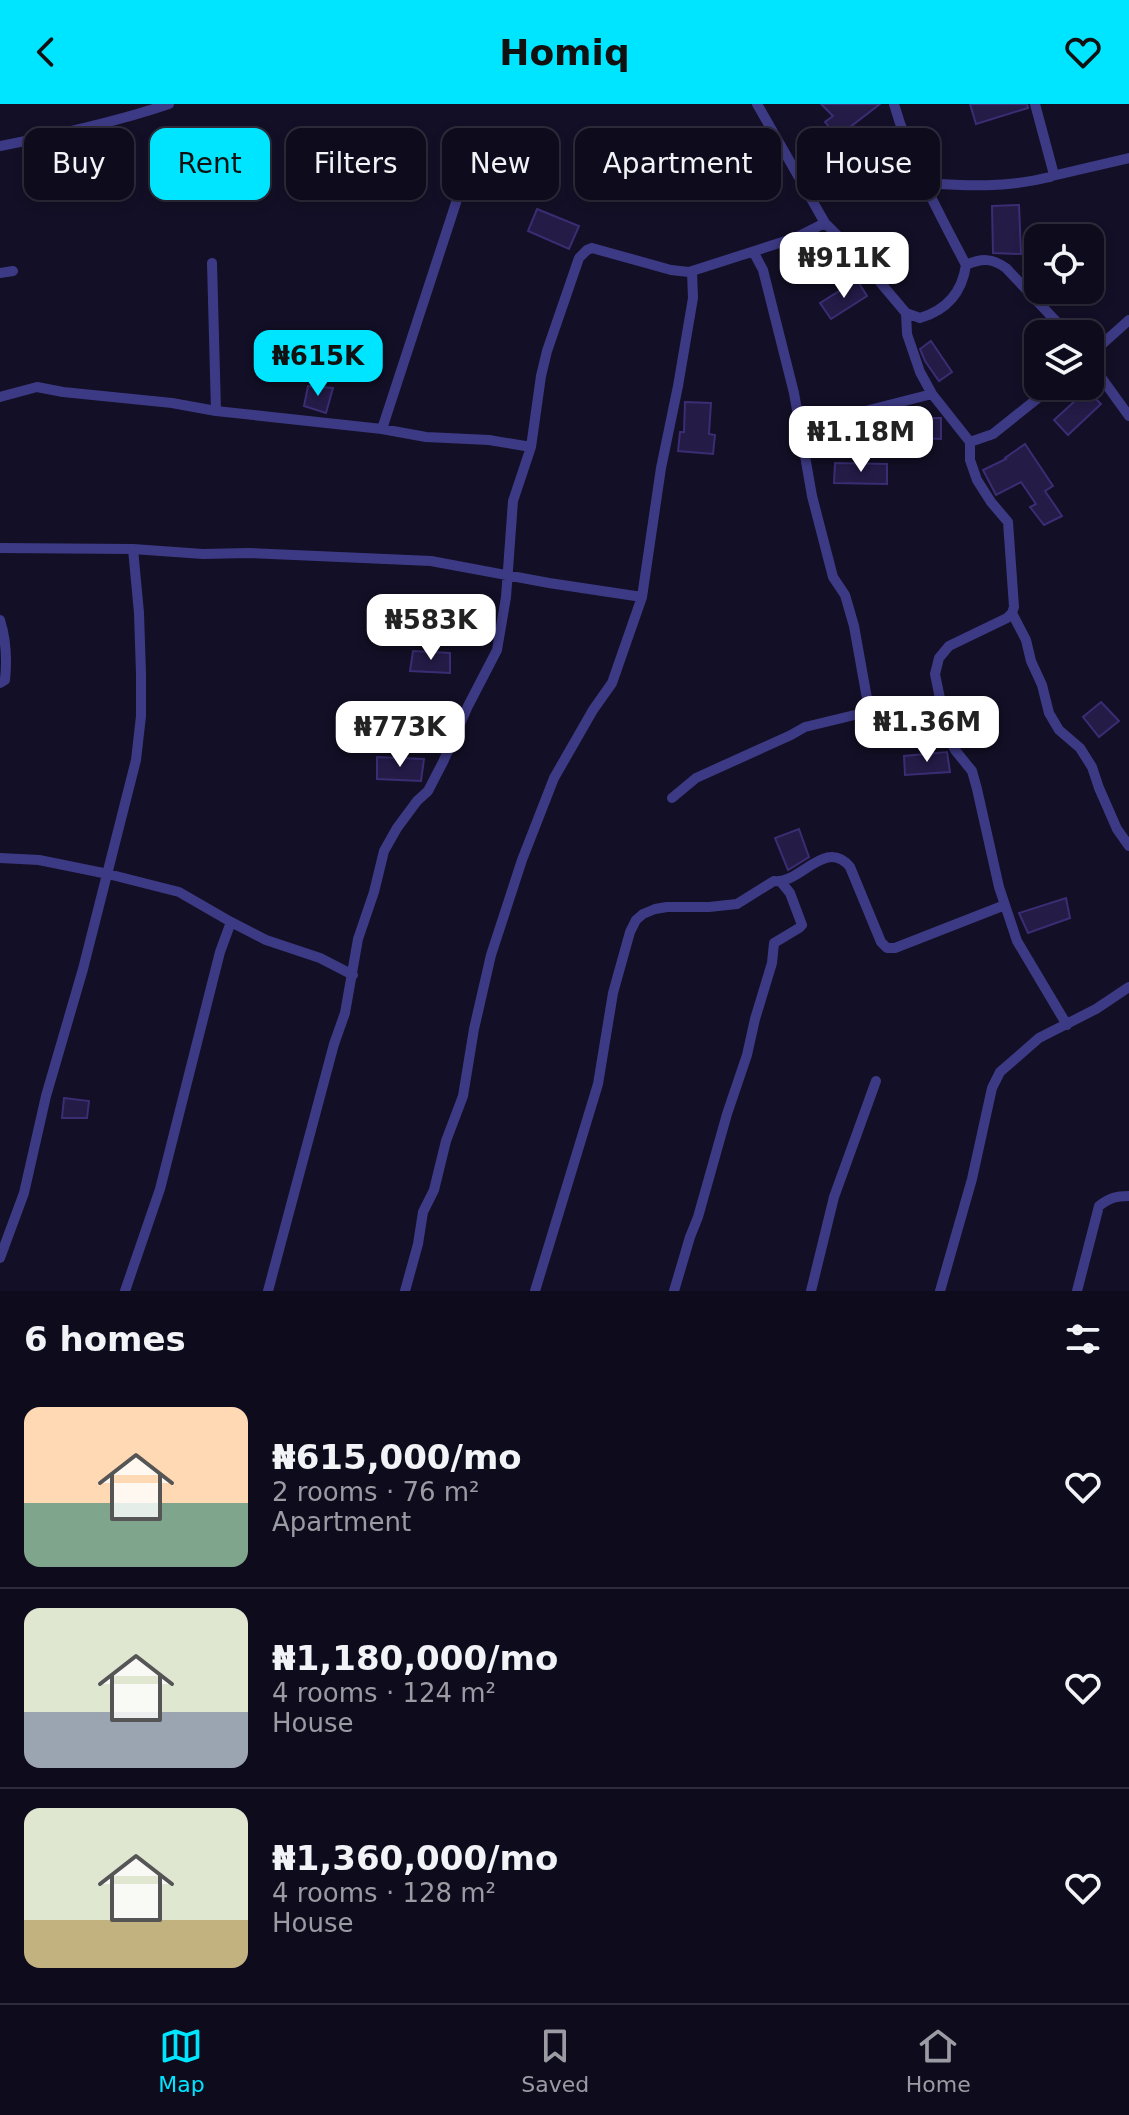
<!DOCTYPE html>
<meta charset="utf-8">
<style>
:root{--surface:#0e0b1c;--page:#171425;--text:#f1f3f6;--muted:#9b9ba3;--line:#2e2b3b;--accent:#00e5ff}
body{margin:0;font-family:"DejaVu Sans",sans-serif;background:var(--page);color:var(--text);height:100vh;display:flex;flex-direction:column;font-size:30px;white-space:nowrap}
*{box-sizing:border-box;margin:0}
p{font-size:26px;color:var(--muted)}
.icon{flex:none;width:44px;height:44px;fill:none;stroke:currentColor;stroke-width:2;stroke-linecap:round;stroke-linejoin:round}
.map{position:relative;height:1187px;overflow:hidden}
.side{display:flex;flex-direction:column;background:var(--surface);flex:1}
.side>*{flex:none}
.banner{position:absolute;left:24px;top:24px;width:1082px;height:72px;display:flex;gap:16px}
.controls{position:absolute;left:1024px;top:120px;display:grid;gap:16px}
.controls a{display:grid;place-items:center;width:80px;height:80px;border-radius:16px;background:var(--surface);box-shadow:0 4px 12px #0003,0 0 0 2px var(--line);font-size:40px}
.price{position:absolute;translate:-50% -68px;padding:0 18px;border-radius:16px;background:#fff;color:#222;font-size:26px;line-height:52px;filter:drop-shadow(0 2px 4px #0008)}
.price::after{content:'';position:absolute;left:50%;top:48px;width:24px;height:18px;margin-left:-12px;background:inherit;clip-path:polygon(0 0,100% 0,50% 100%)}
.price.on{background:var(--accent);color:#111}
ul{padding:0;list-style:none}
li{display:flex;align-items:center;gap:24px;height:200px;padding:0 24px}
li+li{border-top:2px solid var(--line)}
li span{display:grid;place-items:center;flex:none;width:224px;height:160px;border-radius:16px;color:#555}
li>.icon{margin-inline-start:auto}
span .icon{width:96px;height:96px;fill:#fffc;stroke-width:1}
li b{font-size:34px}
h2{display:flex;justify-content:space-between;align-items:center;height:96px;padding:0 24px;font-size:34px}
.chip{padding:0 28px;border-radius:16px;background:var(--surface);box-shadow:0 4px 12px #0003,0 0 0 2px var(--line);font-size:28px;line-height:72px}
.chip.on{background:var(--accent);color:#111}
header{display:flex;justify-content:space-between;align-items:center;height:104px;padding:0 24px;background:var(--accent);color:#111;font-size:36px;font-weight:700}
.menu{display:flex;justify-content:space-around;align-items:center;height:112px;border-top:2px solid var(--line);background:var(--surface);font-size:22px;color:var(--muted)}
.menu a{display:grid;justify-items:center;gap:4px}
.menu .on{color:var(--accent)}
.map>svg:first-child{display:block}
</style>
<header><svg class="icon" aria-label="back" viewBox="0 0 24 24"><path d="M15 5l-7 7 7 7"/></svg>Homiq<svg class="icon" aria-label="heart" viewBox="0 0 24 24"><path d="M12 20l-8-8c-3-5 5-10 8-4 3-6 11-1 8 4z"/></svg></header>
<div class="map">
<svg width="1129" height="1187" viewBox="0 0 1129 1187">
<rect width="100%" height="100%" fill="#130f26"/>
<!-- building -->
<path fill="#241b47" stroke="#3b2d73" stroke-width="2" d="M 821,0 L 880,0 L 837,33 L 825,18 L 833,12 Z
M 970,0 L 1027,0 L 1028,4 L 976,20 Z
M 747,34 L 756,51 L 729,66 L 719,49 Z
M 694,40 L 698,40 L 704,62 L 679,69 L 673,46 Z
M 1019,101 L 1021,150 L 993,149 L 992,102 Z
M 537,105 L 579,122 L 569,145 L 528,127 Z
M 857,176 L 867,192 L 831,215 L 820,199 Z
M 931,237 L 952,268 L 939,277 L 925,257 L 920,245 Z
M 308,282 L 333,284 L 326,309 L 304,302 Z
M 1087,286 L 1101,300 L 1068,331 L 1054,316 Z
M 685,298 L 711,299 L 709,330 L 715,331 L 713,350 L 678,347 L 680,328 L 684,328 Z
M 920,314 L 941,314 L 941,335 L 919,334 Z
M 1025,340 L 1053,382 L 1045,387 L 1062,412 L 1044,421 L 1030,403 L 1036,400 L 1021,378 L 996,391 L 983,366 L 1006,355 L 1005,354 Z
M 835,359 L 887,360 L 887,380 L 834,379 Z
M 413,547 L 450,549 L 450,569 L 410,567 Z
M 1101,598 L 1119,617 L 1099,633 L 1083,613 Z
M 947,648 L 950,668 L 905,671 L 904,652 Z
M 377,653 L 424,655 L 421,677 L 377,675 Z
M 799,725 L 809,753 L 788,766 L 775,734 Z
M 1066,794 L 1070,814 L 1028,829 L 1019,809 Z
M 64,994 L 89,997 L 87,1014 L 62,1014 Z"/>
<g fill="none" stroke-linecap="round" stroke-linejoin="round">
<!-- street -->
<path stroke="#3d3a85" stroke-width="10" d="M 757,0 L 825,119 L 858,152 L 906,209 L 907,230 L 920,268 L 932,290 L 970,338 L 970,356 L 977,376 L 991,398 L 1008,418 L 1014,503 L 1012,509 L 1007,514 L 949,542 L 939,554 L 935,570 L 947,629 L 955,646 L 972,667 L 977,685 L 999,783 L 1017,837 L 1067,921
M 894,0 C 911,59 938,107 966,161 C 962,189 947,206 920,214 L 906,209
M 0,42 C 57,31 113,19 169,0
M 1052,72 L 1129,54
M 923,79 C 968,82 1006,84 1050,73 L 1053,71 L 1053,67 L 1035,0
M 212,159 L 216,307
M 966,161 C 982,154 992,154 1006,164 L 1068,230
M 0,169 L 13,167
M 1090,251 L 1129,216
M 1090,258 L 1129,312
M 0,293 L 37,283 L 63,288 L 172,299 L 216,307 L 382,325 L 426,333 L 489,336 L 531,343
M 826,317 L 932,290
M 382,325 L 468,62
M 970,338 L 993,330 L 1053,282
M 0,444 L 133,445 L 203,450 L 248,449 L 431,457 L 549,479 L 642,493
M 1012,509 L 1026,536 L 1031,557 L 1042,581 L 1049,609 L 1059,626 L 1080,644 L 1092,663 L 1099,684 L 1117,725 L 1129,742
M 0,516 C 6,535 7,557 5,576 L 0,579
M 672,694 L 696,674 L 791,631 L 805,623 L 863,609 L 868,600 L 854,522 L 845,491 L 833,473 L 812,392 L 794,289 L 763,166 L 754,149
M 0,754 L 39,756 L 108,770 L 179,788 L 231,818
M 0,1154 L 24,1089 L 46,992 L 83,865 L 136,656 L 141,612 L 141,570 L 139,509 L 133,445
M 125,1187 L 160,1085 L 220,848 L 231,818 L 266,836 L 320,854 L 353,871
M 268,1187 L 334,940 L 345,909 L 358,835 L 374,788 L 384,747 L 397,724 L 417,697 L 428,687 L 443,658 L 468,602 L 497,546 L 506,493 L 513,397 L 531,343 L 541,272 L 547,247 L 579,154 L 587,146 L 592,144 L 671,166 L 689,168 L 795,134 L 825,119
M 405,1187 L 418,1140 L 423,1108 L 434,1086 L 446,1037 L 463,992 L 474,925 L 491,851 L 522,756 L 554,674 L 593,606 L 612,579 L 642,493 L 661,364 L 678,282 L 693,194 L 692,167
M 535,1187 L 598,980 L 613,889 L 630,828 L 636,816 L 643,810 L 655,805 L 667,803 L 709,803 L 737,800 L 774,777 C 800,781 825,733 850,763 L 881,838 L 887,844 L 895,844 L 1005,801
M 674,1187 L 690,1133 L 698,1113 L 727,1010 L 747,951 L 755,915 L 772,859 L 774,839 L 799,824 L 802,821 L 790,789 L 781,778
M 811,1187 L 834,1093 L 876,977
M 940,1187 L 972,1075 L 992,984 L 1000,968 L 1039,934 L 1096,905 L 1129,883
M 1077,1187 L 1099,1102 C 1109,1094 1116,1092 1129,1092"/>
</g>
</svg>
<div class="controls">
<a><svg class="icon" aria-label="locate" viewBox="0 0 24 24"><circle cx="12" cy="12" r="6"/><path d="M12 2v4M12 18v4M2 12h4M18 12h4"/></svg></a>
<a><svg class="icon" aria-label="layers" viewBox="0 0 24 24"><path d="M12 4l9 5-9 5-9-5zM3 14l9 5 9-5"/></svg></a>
</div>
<b class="price" style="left:844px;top:196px">₦911K</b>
<b class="price on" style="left:318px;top:294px">₦615K</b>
<b class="price" style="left:861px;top:370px">₦1.18M</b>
<b class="price" style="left:431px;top:558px">₦583K</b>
<b class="price" style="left:927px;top:660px">₦1.36M</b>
<b class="price" style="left:400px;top:665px">₦773K</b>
<div class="banner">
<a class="chip">Buy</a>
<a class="chip on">Rent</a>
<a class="chip">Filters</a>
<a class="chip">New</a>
<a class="chip">Apartment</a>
<a class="chip">House</a>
</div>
</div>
<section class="side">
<h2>6 homes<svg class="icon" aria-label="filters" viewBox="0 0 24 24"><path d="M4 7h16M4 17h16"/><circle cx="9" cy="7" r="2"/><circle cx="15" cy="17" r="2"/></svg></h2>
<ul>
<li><span style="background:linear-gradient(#ffd9b3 60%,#7fa58c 0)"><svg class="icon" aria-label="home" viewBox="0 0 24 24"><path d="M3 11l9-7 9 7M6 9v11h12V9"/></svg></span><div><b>₦615,000/mo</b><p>2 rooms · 76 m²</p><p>Apartment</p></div><svg class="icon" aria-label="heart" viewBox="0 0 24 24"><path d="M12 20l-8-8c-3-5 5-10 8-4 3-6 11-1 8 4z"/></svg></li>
<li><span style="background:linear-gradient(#dfe7d0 65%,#9aa5b1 0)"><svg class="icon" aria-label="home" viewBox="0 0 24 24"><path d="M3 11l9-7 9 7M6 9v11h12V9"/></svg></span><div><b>₦1,180,000/mo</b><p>4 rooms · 124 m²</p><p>House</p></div><svg class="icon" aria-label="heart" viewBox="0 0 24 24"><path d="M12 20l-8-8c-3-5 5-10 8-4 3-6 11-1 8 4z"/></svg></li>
<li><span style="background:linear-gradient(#dfe7d0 70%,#c2b280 0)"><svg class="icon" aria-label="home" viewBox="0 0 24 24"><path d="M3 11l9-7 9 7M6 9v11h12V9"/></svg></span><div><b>₦1,360,000/mo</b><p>4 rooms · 128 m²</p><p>House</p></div><svg class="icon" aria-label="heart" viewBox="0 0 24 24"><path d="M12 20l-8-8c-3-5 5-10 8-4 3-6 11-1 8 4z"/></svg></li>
</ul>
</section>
<nav class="menu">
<a class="on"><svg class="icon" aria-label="map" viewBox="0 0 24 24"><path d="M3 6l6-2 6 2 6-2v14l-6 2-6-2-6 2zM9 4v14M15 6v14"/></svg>Map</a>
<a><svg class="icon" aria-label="saved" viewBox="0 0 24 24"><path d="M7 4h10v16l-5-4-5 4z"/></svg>Saved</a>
<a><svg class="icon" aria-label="home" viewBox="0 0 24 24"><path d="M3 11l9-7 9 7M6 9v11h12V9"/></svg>Home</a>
</nav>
